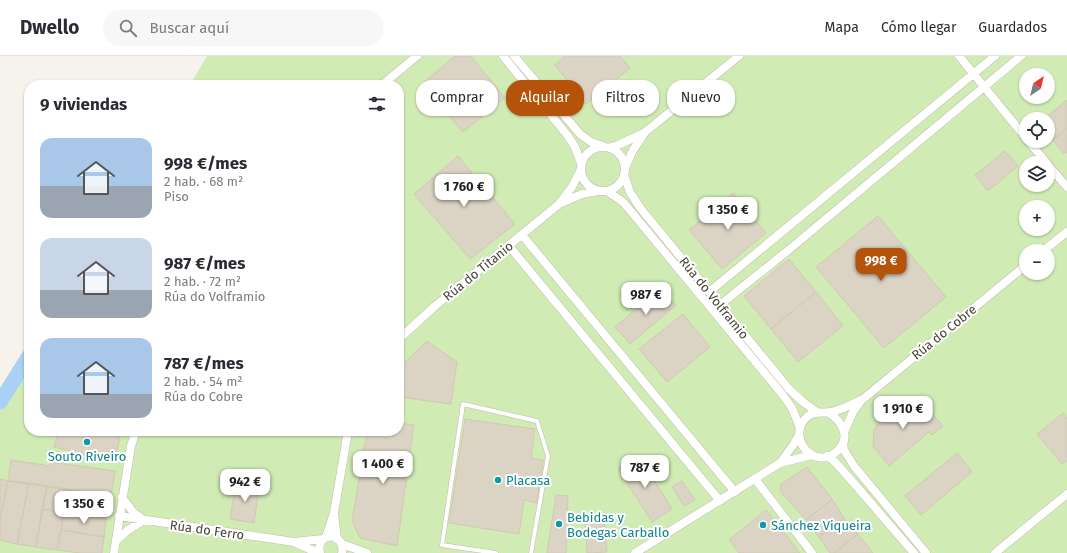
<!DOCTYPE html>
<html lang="es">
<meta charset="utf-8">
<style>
:root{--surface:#fff;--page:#f7f7f7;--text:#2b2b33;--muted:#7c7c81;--line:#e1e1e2;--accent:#b45309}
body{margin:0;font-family:"Fira Sans",sans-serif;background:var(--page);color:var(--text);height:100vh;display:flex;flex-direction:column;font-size:15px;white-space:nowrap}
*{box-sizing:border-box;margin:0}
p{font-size:13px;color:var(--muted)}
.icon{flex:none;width:22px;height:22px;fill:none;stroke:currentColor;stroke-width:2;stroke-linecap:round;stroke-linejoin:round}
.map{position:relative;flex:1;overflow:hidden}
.panel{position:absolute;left:24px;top:24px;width:380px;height:356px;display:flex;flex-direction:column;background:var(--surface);border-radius:16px;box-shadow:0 1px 3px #0004}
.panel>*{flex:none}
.top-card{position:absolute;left:416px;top:24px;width:380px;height:36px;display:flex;gap:8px}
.needle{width:26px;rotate:35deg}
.tools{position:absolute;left:1019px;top:12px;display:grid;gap:8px}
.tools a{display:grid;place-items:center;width:36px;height:36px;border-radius:50%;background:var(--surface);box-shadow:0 1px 3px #0004;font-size:20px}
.price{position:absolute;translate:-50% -34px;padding:0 9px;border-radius:8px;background:#fff;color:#222;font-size:13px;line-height:26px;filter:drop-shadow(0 1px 2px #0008)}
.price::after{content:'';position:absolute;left:50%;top:24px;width:12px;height:9px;margin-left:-6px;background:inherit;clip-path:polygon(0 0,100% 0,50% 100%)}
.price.active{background:var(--accent);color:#fff}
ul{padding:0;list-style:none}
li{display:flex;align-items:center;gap:12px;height:100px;padding:0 16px}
li span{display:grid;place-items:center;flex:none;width:112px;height:80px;border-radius:12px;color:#555}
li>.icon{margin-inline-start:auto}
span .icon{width:48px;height:48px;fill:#fffc;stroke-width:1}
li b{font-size:17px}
h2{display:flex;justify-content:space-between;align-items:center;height:48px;padding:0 16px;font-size:17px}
.tag{padding:0 14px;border-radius:16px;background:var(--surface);box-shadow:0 1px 3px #0004;font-size:14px;line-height:36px}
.tag.active{background:var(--accent);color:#fff}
header{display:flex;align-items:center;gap:24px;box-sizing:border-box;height:56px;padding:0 20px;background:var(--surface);border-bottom:1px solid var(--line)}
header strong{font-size:19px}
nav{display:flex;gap:22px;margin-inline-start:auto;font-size:14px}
.search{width:280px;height:36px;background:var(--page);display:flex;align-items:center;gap:10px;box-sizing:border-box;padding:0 14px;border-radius:16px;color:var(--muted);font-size:15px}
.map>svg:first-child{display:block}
</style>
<header>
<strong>Dwello</strong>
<div class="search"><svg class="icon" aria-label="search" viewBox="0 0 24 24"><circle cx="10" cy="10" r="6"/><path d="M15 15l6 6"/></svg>Buscar aquí</div>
<nav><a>Mapa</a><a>Cómo llegar</a><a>Guardados</a></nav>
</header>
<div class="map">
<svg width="1067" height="497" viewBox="0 0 1067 497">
<rect width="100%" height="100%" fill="#f6f3ec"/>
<!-- green -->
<path fill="#d0ebb4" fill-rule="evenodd" d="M 207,0 L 1067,0 L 1067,497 L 0,497 L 0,353 L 29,305 L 29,375 L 399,375 L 399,29 L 190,29 ZM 1026,19 L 1048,19 L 1048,41 L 1026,41 ZM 1026,63 L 1048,63 L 1048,85 L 1026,85 ZM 1026,107 L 1048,107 L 1048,129 L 1026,129 ZM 1026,151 L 1048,151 L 1048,173 L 1026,173 ZM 1026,195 L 1048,195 L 1048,217 L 1026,217 Z"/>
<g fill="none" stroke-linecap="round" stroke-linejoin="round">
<!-- river -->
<path stroke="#a8d1f3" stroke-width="15" d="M 0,346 L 29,300"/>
</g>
<!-- building -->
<path fill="#dbd3c3" stroke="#d3c8b3" d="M 455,0 L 471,0 L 505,42 L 463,76 L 422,28 Z
M 565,0 L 620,0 L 630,12 L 586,48 L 555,9 Z
M 1067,44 L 1067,72 L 1053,84 L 1048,78 L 1048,63 L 1044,63 Z
M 1067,72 L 1067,96 L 1064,98 L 1053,84 Z
M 1005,95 L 1018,110 L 988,135 L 975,119 Z
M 458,100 L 515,168 L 470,203 L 414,138 Z
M 733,137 L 766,177 L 722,213 L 689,174 Z
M 878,160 L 946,241 L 884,292 L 816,211 Z
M 789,203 L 816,236 L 771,273 L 744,240 Z
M 661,232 L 676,249 L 630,288 L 615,271 Z
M 816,236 L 843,270 L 798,306 L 771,273 Z
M 683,258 L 710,291 L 667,326 L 639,293 Z
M 427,285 L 457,306 L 451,348 L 399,341 L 399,312 Z
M 906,342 L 916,354 L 924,348 L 943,370 L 932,379 L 929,376 L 889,410 L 873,390 L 874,374 L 881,362 Z
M 1063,357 L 1067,362 L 1067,405 L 1062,408 L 1037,378 Z
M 465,363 L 535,373 L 531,402 L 543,404 L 537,447 L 524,444 L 519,478 L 449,467 Z
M 399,367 L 414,369 L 397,490 L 360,482 L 352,465 L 367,375 L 399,375 Z
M 58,375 L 93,375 L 120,381 L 115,405 L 54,391 Z
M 93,375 L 121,375 L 120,381 Z
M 957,397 L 972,416 L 921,459 L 905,440 Z
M 639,400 L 672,453 L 652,466 L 618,413 Z
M 11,404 L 50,410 L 51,406 L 115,415 L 111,440 L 8,425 Z
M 807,411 L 832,443 L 806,464 L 780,435 L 781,428 Z
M 0,423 L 8,425 L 0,464 Z
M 8,425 L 29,427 L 17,488 L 0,484 L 0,464 Z
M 682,425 L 695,444 L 684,450 L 672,431 Z
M 29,427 L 47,430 L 36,491 L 17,488 Z
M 236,427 L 259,431 L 254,467 L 230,463 Z
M 47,430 L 111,440 L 106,463 L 42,453 Z
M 556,439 L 568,440 L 566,497 L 547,497 Z
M 832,443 L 844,462 L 819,481 L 806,464 Z
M 42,453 L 64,457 L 57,494 L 36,491 Z
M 766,454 L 800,497 L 739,497 L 729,484 Z
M 64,457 L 106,463 L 104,481 L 61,474 Z
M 844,462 L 858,478 L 834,497 L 830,497 L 819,481 Z
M 604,463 L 607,496 L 587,497 L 585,465 Z
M 61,474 L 104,481 L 102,497 L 80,497 L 57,494 Z
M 858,478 L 873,497 L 834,497 Z"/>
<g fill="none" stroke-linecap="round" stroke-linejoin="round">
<!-- lane casing -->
<g stroke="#c2bcad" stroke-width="5">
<path id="lane" d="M 496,497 L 442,489 L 463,348 L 537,365 L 548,400 L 531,497"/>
</g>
<!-- street casing -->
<g stroke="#c2bcad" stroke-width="9">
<path id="street" d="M 503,0 L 568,80 L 575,91 L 581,107
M 514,0 L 580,78 L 591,86 L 603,90
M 959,0 L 1026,82
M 382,29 L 417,0
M 1028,85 L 1047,107
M581 113a22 22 0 1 1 44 0a22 22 0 1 1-44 0Z
M 611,91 L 618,89 L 644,77 L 739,0
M 1048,109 L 1067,131
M 626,110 L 633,94 L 644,78
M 624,119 L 630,136 L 641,153 L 789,333 L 803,346 L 817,356
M 607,135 L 623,146 L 634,159 L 782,338 L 792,352 L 800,372
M 561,147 L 582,138 L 598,135
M 522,179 L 735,436
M 509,190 L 720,445
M 1043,195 L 1067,176
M 709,236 L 995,0
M 720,249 L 791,192 L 1021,0
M 399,283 L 434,251 L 559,148 L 572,131 L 580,115
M 829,357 C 844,367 852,384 835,397 C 812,414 785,379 808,360 C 816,354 823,358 831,356 C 842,354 853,348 863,343 L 1026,209
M 844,376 L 853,356 L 861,345
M 843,387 L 844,394 L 854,410 L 926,497
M 827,400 L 834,405 L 852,425 L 914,497
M 780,407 L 794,388 L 799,379
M 755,423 L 812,497
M 334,458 L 337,483
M 119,460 L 294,486 L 323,483
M 326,481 L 334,457 L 348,375
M 116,485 L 128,474 L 144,464 L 133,456 L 122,441
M 296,487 L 318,497
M 342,488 L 367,497
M 114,497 L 131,390 L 136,375
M 320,497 C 315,475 346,475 342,497
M 635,497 L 780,407 L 812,399
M 995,497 L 1067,438"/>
</g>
<!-- lane -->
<use href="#lane" stroke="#fff" stroke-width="4"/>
<!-- street -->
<use href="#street" stroke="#fff" stroke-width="8"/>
</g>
<!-- markers -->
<g fill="#0f9aa8" stroke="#fff" stroke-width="1.5">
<circle cx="87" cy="386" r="4"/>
<circle cx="498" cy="424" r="4"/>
<circle cx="559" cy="468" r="4"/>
<circle cx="763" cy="469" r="4"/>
</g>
<g text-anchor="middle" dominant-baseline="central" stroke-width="4" stroke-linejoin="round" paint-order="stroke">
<!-- street labels -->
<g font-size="13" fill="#4b4539" stroke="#fff">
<text transform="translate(478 215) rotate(-39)">Rúa do Titanio</text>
<text transform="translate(714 242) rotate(51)">Rúa do Volframio</text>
<text transform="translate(944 276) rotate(-39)">Rúa do Cobre</text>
<text transform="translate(207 474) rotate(8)">Rúa do Ferro</text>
</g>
<!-- culture labels -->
<g font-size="13" fill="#0d838f" stroke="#fff" text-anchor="start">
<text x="87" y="400" text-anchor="middle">Souto Riveiro</text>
<text x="506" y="424">Placasa</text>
<text x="567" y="461">Bebidas y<tspan x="567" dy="15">Bodegas Carballo</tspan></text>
<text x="771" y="469">Sánchez Viqueira</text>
</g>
</g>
</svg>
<div class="tools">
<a><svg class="needle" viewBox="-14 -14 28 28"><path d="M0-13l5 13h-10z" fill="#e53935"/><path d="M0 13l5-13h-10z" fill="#7c7c81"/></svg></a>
<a><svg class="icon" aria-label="locate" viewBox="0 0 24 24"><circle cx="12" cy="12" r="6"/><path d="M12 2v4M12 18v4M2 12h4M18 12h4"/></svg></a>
<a><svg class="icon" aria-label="layers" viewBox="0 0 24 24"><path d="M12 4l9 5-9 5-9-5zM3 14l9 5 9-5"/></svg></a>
<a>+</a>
<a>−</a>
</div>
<b class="price" style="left:464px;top:152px">1 760 €</b>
<b class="price" style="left:728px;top:175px">1 350 €</b>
<b class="price active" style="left:881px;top:226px">998 €</b>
<b class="price" style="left:646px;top:260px">987 €</b>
<b class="price" style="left:903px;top:374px">1 910 €</b>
<b class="price" style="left:383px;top:429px">1 400 €</b>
<b class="price" style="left:645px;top:433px">787 €</b>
<b class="price" style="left:245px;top:447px">942 €</b>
<b class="price" style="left:84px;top:469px">1 350 €</b>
<div class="top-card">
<a class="tag">Comprar</a>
<a class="tag active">Alquilar</a>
<a class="tag">Filtros</a>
<a class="tag">Nuevo</a>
</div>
<section class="panel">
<h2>9 viviendas<svg class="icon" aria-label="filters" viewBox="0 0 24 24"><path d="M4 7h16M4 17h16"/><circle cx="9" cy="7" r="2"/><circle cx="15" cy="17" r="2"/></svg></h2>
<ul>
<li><span style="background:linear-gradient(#a9c7e8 60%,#9aa5b1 0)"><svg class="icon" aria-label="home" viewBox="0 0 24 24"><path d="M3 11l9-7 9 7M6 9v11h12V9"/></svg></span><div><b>998 €/mes</b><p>2 hab. · 68 m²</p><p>Piso</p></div></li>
<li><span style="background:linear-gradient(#c9d6e8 65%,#9aa5b1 0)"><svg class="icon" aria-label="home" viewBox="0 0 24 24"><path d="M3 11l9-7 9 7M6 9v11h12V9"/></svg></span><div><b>987 €/mes</b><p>2 hab. · 72 m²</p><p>Rúa do Volframio</p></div></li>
<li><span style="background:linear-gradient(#a9c7e8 70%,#9aa5b1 0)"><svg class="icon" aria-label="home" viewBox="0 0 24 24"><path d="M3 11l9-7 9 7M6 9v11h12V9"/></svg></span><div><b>787 €/mes</b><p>2 hab. · 54 m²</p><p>Rúa do Cobre</p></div></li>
</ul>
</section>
</div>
